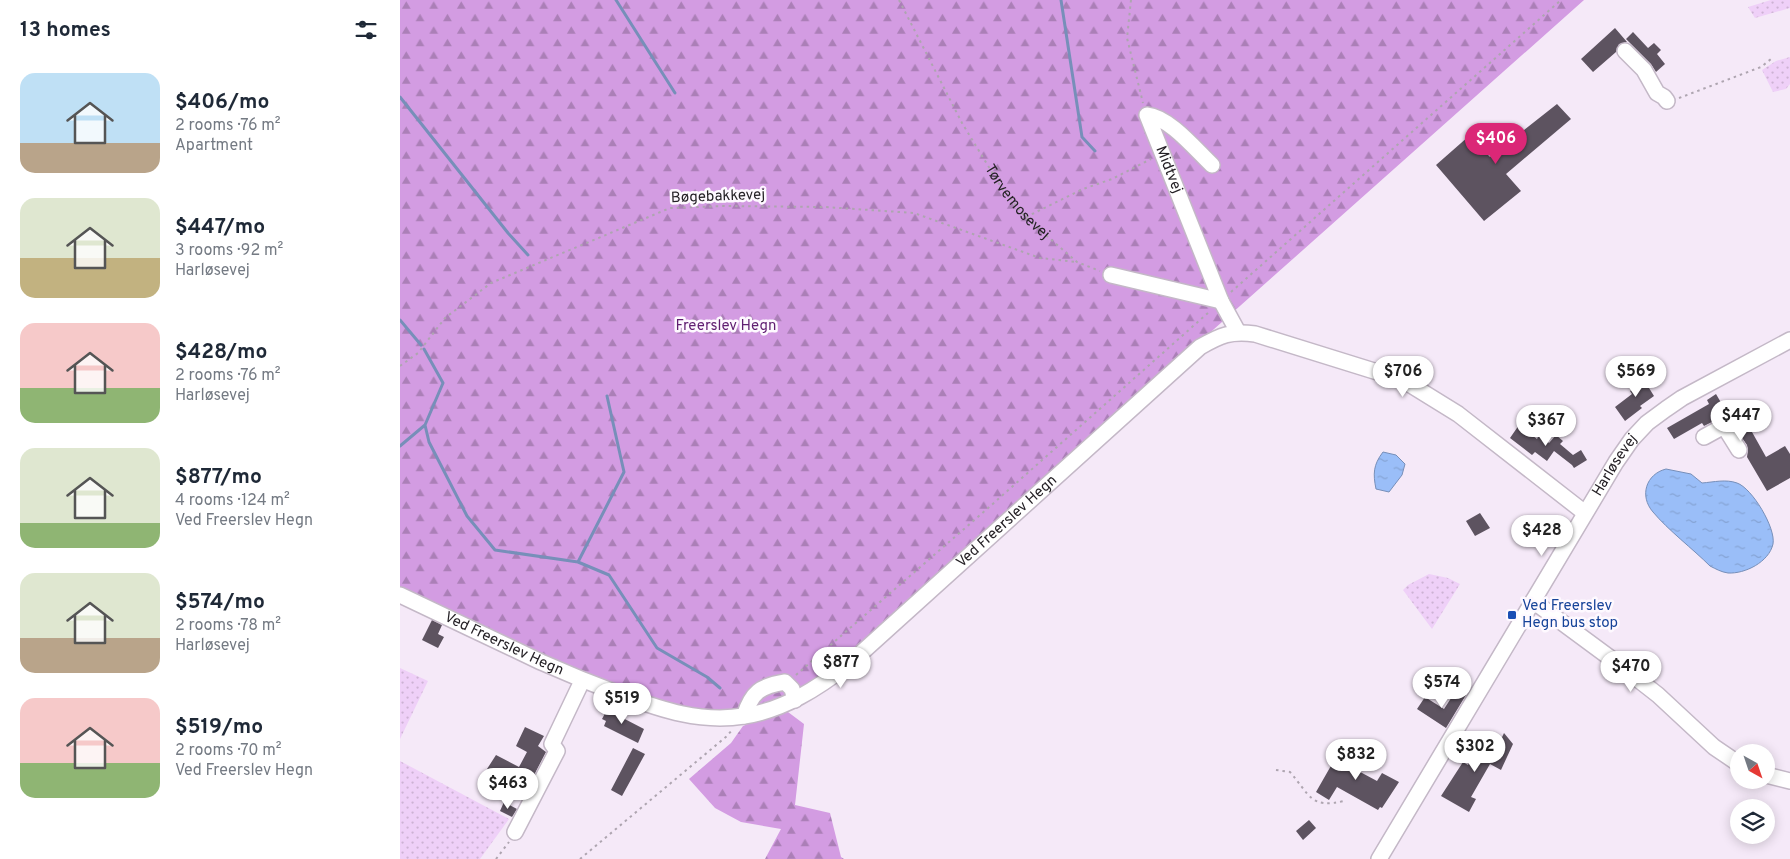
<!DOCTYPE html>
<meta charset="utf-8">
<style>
:root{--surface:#fff;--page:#f2f2f3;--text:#1f2937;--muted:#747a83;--accent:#db2777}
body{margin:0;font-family:Overpass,sans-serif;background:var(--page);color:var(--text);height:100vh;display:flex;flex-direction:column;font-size:19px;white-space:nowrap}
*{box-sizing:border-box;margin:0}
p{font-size:16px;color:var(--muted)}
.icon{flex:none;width:28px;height:28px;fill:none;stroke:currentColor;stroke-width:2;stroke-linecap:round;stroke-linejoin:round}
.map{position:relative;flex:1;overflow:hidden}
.side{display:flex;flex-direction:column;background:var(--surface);width:400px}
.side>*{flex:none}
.needle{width:32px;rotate:140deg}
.buttons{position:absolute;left:1330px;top:744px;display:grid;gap:10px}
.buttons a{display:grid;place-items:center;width:45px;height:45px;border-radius:50%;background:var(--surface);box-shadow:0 2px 12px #0003;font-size:25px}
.price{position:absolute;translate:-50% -42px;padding:0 11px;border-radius:18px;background:#fff;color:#222;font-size:16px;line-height:32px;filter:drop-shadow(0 1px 2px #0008)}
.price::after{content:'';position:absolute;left:50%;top:30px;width:15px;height:11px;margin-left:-8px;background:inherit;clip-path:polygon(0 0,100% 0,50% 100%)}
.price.on{background:var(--accent);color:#fff}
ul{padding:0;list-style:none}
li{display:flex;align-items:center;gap:15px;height:125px;padding:0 20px}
li span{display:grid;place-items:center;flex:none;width:140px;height:100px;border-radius:15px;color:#555}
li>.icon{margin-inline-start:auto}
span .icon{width:60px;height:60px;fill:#fffc;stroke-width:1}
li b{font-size:21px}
h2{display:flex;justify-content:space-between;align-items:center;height:60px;padding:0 20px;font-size:21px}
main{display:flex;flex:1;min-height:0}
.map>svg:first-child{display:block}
</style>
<main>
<section class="side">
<h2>13 homes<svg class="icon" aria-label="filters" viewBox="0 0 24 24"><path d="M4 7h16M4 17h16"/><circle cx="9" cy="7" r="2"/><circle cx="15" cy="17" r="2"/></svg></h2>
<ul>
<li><span style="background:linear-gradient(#bfe0f5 70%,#b9a48a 0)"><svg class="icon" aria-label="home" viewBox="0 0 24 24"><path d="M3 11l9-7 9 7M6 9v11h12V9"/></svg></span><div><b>$406/mo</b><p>2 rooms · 76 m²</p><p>Apartment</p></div></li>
<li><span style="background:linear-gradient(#dfe7d0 60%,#c2b280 0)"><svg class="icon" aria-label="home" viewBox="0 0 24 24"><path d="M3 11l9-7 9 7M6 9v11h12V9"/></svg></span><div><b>$447/mo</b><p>3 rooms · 92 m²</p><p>Harløsevej</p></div></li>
<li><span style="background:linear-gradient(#f6c9c9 65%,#8fb573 0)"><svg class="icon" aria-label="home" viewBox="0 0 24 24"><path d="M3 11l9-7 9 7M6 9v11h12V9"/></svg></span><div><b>$428/mo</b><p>2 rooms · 76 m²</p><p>Harløsevej</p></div></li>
<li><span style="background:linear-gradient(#dfe7d0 75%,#8fb573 0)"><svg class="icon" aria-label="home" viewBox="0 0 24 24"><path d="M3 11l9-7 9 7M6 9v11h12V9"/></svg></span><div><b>$877/mo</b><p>4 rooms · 124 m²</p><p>Ved Freerslev Hegn</p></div></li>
<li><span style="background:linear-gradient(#dfe7d0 65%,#b9a48a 0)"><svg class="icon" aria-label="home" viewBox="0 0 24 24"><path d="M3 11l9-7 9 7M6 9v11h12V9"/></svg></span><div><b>$574/mo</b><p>2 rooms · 78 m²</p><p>Harløsevej</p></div></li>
<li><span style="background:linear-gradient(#f6c9c9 65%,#8fb573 0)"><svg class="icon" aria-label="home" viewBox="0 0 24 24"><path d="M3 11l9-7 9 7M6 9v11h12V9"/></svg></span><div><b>$519/mo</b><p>2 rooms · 70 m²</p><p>Ved Freerslev Hegn</p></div></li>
</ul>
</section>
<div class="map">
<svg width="1390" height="859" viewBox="0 0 1390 859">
<defs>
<pattern id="grass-dots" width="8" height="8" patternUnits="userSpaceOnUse" patternTransform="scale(1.25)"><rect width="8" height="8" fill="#efd0f8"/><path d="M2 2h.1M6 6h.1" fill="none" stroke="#cdb2d4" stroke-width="1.8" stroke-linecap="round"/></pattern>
<pattern id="forest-firs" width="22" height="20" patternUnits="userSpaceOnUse" patternTransform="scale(1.25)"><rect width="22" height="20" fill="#d39ce2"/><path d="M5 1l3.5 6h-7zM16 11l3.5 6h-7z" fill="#ab7fb7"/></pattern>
<pattern id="water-ripples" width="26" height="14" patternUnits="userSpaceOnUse" patternTransform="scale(1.25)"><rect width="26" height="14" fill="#9abef8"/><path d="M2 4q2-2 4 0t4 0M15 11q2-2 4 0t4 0" fill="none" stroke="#85a3d4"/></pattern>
</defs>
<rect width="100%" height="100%" fill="#f5e9f8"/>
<!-- grass -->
<path fill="url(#grass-dots)" d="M 1371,0 L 1390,0 L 1390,8 L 1355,18 L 1348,7 Z
M 1390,57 L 1390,84 L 1386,89 L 1373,92 L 1362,70 L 1376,61 Z
M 1029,574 L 1048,578 L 1060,584 L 1032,629 L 1003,590 L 1008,585 Z
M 0,668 L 28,681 L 0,739 Z
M 0,761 L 109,819 L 80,859 L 0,859 Z"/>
<!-- forest -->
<path fill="url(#forest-firs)" d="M 0,0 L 1184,0 L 432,669 C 406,684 381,702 351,709 C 278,724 193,679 128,650 C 85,631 43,612 0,593 Z
M 384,709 L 404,724 L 395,805 L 430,813 L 441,857 L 444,859 L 365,859 L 381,829 L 341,822 L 315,808 L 289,779 L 331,743 L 343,726 Z"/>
<!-- water -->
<path fill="url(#water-ripples)" stroke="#778fb9" d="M 983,452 L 996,455 L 1005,464 L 1002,475 L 989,492 L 976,489 C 973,474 973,465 983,452 Z
M 1266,469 L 1291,474 L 1302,483 C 1314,482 1326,479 1337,483 C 1352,488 1376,528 1373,544 C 1369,562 1345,574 1328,573 C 1321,572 1316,569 1310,566 C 1293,549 1268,530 1253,512 C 1239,496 1246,474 1266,469 Z"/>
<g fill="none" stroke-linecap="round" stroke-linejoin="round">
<!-- stream -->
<path stroke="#778fb9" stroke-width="3" d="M 216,0 L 275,93
M 661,0 L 682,137 L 695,151
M 0,97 L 108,233 L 128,255
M 0,320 L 21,345
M 24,349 L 43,383 L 25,425 L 29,442 L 67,516 L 95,550 L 178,562 L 209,575 L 257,648 L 307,677 L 320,688
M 0,446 L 25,425
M 178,562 L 224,472 L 207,396"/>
</g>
<!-- building -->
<path fill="#5d5360" d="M 1215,28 L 1227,42 L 1219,44 L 1216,52 L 1193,72 L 1181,59 Z
M 1233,32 L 1248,48 L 1254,43 L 1261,50 L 1257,54 L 1265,64 L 1256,72 L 1251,64 L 1226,39 Z
M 1157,104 L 1171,119 L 1106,174 L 1121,191 L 1084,221 L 1036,165 L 1069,136 L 1090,157 Z
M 1248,374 L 1255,383 L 1249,388 L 1254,396 L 1240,406 L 1242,408 L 1225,421 L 1215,407 L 1232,394 L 1230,391 L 1239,385 L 1237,382 Z
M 1316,394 L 1327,413 L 1338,407 L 1366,457 L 1385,446 L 1390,454 L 1390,478 L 1367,491 L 1347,457 L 1348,450 L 1347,445 L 1328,418 L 1320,418 L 1304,426 L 1302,423 L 1274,439 L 1267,428 L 1309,404 L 1307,400 Z
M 1119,425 L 1137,439 L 1139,435 L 1149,443 L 1156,435 L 1163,441 L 1160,444 L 1173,455 L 1181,450 L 1187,460 L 1174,468 L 1172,465 L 1154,451 L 1147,461 L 1135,452 L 1132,455 L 1110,438 Z
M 1080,513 L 1090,528 L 1075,536 L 1066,521 Z
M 32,620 L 42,625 L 38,634 L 44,637 L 38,648 L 22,640 Z
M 1057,689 L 1066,695 L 1046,728 L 1017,709 L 1025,697 L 1044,709 Z
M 209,706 L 219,711 L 217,715 L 244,729 L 238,743 L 204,726 L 206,721 L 202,719 Z
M 125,727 L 144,736 L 138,746 L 146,752 L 131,781 L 102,768 L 98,775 L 87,769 L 96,755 L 119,767 L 127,752 L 116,746 Z
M 1104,733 L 1113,744 L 1101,770 L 1090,764 L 1071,797 L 1076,799 L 1069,812 L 1041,796 L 1063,762 L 1068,765 L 1078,744 L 1095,752 Z
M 944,743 L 957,751 L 949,766 L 977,781 L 982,773 L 999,782 L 982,808 L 980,807 L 978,810 L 937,787 L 929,800 L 916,792 Z
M 233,748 L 245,754 L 222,796 L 211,790 Z
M 104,802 L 117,809 L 112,817 L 100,811 Z
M 909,820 L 916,828 L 903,840 L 896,831 Z"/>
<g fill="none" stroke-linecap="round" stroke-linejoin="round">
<!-- minor casing -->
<g stroke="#c4b8c7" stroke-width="18">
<g id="minor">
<path d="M 1225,51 L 1244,70 L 1257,93 L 1264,97 L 1267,101"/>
<path id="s2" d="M 812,165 C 796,150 769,117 747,115 L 821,301 L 838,332"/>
<path d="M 711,275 L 821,301"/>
<path d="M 1304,437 L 1324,426 L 1339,450"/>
<path id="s3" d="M 0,595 C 47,617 94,640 141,662 C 168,674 195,685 222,695 C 262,710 301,723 344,716 C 384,710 418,688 449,664 L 800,347 C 821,335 830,331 855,334 L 1003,380 L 1058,414 L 1185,513"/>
<path d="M 1133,601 L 1217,663 L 1258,695 L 1314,747 L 1339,764"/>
<path d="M 344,716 C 352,692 360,686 385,682 L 392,689 L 395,700"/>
<path d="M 1366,775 L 1390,781"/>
<path d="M 115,832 L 157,751 L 152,744 L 182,681"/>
<path id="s4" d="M 979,859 L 1216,462 L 1232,439 L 1247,423 L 1266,409 L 1282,398 L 1390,340"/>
</g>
</g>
<!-- path -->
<g stroke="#aea5b0" stroke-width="2" stroke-dasharray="2.5 4" stroke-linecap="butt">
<path id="s1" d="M 499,0 L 562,123 L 601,187 L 626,218 L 677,262 L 700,271"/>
<path d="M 731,0 L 727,38 L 743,103"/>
<path d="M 1279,98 L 1361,67 L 1371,59"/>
<path d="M 626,217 L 683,189 L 712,179 L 751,159"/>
<path d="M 831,292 L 1161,0"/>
<path d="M 0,366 L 18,353 L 45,318 L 91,283 L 270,208 L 324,206 L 425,207 L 514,213 L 640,258 L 677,262"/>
<path d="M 396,675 L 587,509 L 809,312"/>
<path d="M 876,770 L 890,772 C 910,795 910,809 944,801"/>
<path d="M 96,859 L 109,842"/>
<path d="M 180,859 L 327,736 L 332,730"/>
</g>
<!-- minor -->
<use href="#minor" stroke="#fff" stroke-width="15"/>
</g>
<!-- markers -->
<rect fill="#1a4fb4" stroke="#fef9ff" stroke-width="2" x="1107" y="610" width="10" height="10" rx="2.5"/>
<g text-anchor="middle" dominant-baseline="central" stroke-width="5" stroke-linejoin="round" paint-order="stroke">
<!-- street labels -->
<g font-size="15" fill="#252126" stroke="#fef9ff">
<text stroke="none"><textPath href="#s2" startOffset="142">Midtvej</textPath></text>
<text transform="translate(318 197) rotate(-2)">Bøgebakkevej</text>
<text stroke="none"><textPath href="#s1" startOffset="235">Tørvemosevej</textPath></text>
<text stroke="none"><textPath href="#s4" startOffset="459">Harløsevej</textPath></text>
<text stroke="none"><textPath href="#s3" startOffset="700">Ved Freerslev Hegn</textPath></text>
<text stroke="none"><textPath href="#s3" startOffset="115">Ved Freerslev Hegn</textPath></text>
</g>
<!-- park labels -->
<g font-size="15" fill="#601e71" stroke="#fef9ff">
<text x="326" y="326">Freerslev Hegn</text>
</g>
<!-- transit labels -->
<g font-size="15" fill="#164399" stroke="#fef9ff" text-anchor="start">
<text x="1122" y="606">Ved Freerslev<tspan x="1122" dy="17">Hegn bus stop</tspan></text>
</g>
</g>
</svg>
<div class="buttons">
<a><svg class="needle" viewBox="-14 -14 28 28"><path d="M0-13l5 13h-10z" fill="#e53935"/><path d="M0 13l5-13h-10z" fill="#747a83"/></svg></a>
<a><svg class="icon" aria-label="layers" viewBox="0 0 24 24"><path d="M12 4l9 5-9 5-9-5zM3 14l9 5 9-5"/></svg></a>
</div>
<b class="price on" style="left:1096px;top:165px">$406</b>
<b class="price" style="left:1003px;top:398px">$706</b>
<b class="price" style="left:1236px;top:398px">$569</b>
<b class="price" style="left:1341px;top:442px">$447</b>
<b class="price" style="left:1146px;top:447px">$367</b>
<b class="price" style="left:1142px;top:557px">$428</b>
<b class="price" style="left:441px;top:689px">$877</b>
<b class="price" style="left:1231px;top:693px">$470</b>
<b class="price" style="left:1042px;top:709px">$574</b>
<b class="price" style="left:222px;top:725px">$519</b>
<b class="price" style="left:1075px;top:773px">$302</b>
<b class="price" style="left:956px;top:781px">$832</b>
<b class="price" style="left:108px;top:810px">$463</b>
</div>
</main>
